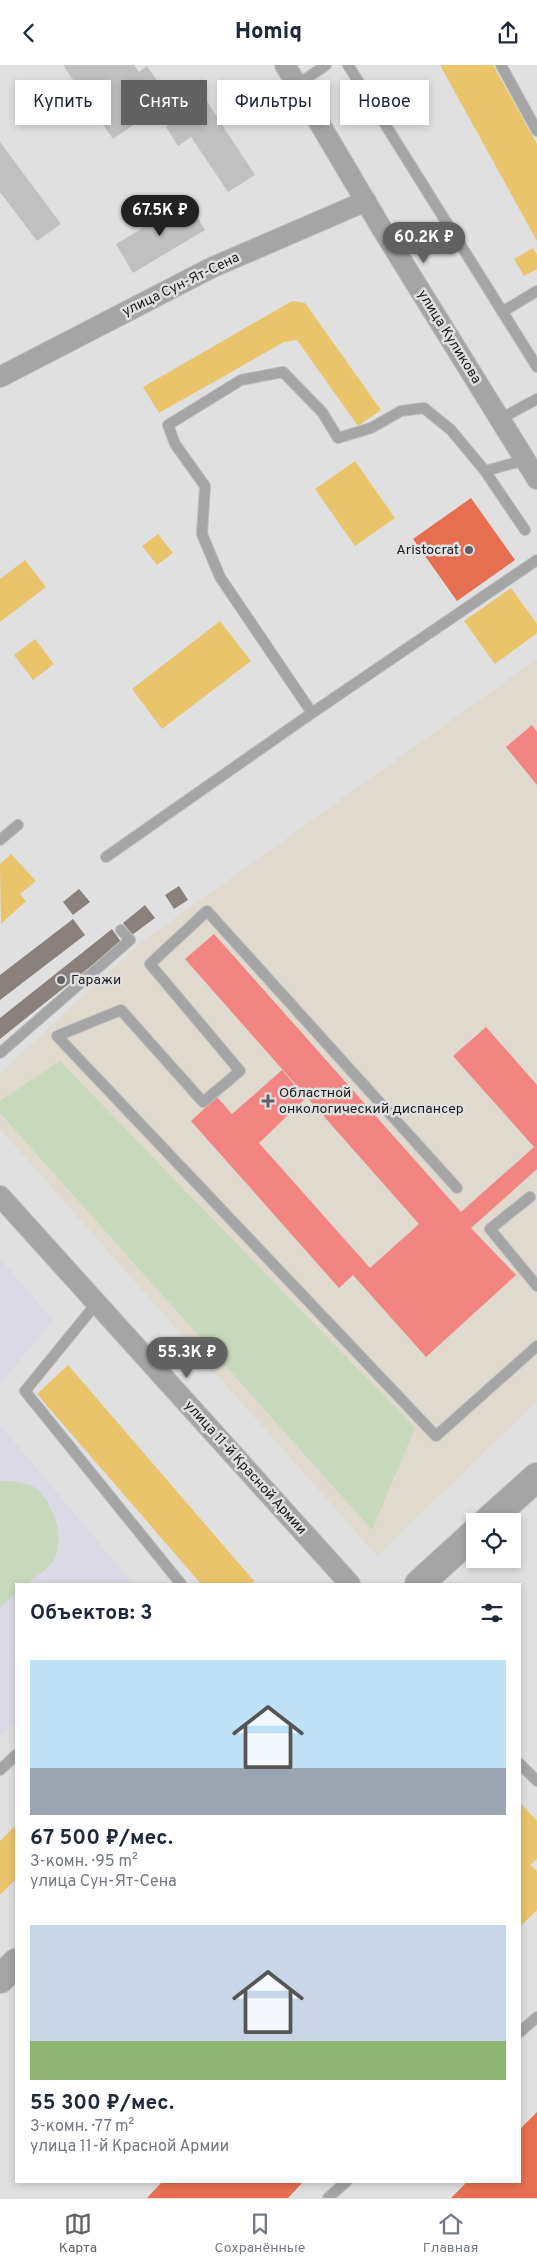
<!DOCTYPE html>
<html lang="ru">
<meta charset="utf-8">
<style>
:root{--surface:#fff;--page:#f2f2f3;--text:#1f2937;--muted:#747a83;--line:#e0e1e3;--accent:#616162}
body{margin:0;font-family:Overpass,sans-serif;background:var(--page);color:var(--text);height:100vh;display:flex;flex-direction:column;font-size:19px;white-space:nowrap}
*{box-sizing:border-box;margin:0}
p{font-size:16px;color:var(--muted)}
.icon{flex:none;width:28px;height:28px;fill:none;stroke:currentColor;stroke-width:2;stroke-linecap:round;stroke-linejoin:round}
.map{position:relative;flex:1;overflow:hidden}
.details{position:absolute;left:15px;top:1518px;width:506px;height:600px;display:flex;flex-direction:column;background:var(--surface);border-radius:0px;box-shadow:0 2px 8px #0003}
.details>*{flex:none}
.top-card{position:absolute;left:15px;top:15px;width:508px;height:45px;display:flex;gap:10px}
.tools{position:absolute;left:466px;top:1448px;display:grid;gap:10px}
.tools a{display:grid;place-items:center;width:55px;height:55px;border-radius:0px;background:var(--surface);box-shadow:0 2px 8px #0003;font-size:25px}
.price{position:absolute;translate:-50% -42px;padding:0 11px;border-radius:18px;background:var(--accent);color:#fff;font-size:16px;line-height:32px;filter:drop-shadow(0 1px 2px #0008)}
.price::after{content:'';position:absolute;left:50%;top:30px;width:15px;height:11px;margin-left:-8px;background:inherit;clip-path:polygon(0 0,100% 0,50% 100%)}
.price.on{background:#222;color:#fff}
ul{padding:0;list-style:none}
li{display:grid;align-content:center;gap:10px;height:265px;padding:0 15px}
li span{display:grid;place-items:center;height:155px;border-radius:0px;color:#555}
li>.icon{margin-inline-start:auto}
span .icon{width:90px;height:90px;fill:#fffc;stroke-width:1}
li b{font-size:21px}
h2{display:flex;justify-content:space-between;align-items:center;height:60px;padding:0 15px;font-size:21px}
.pill{padding:0 18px;border-radius:0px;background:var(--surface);box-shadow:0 2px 8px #0003;font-size:18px;line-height:45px}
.pill.on{background:var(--accent);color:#fff}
header{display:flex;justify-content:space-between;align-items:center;height:65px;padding:0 15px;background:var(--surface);font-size:22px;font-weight:800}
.tab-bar{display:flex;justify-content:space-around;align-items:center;height:70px;border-top:1px solid var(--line);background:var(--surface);font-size:14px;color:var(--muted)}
.tab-bar a{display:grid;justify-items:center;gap:2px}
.tab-bar .on{color:var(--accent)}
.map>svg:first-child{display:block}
</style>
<header><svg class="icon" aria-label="back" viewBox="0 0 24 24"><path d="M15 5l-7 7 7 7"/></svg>Homiq<svg class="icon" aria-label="share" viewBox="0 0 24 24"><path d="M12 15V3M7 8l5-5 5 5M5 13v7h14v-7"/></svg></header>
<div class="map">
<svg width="537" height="2133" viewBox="0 0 537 2133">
<rect width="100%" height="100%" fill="#e0e0e0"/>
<!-- education -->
<path fill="#dad9e5" d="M 0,1194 L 53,1255 L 0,1319 Z
M 0,1360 L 133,1519 L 16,1519 L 16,1656 L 0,1671 Z"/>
<!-- medical -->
<path fill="#e0d9ce" d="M 537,594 L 537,1336 L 377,1491 L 0,1064 L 0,1008 L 139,879 Z"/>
<!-- green -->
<path fill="#c8d8bc" d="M 60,996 L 415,1363 L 372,1465 L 0,1048 L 0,1036 Z
M 0,1416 C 11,1415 33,1418 40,1427 C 55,1444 66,1475 53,1496 C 48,1504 35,1512 27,1519 L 16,1519 L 16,1528 L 0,1542 Z"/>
<!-- homes -->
<path fill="#e9c46a" d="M 440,0 L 493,0 L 537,79 L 537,176 Z
M 533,183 L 537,190 L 537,204 L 524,211 L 514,194 Z
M 292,236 L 305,238 L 381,345 L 358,361 L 297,275 L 284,277 L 159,348 L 143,322 Z
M 355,396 L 395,453 L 355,481 L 315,424 Z
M 158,469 L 173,488 L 157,500 L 142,481 Z
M 25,495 L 46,522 L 0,557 L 0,514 Z
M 511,523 L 537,559 L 537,568 L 495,599 L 464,556 Z
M 220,556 L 251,596 L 162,664 L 132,624 Z
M 35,574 L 54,599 L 33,615 L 14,590 Z
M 11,789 L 36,816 L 20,829 L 26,836 L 1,859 L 0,799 Z
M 68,1300 L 254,1516 L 251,1519 L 201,1519 L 37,1329 Z
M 520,1738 L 537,1756 L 537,1794 L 530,1800 L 537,1806 L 537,1845 L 520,1862 Z
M 16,1760 L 16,1814 L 0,1830 L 0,1776 Z"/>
<!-- shops -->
<path fill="#e76f51" d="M 471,433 L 515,495 L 457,536 L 413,474 Z
M 537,2047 L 537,2133 L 451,2133 L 468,2116 L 520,2116 L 520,2064 Z
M 163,2116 L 304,2116 L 288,2133 L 147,2133 Z"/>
<!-- health -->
<path fill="#f28482" d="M 532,660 L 537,667 L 537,720 L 506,682 Z
M 214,869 L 461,1147 L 534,1082 L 453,991 L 486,962 L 537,1020 L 537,1104 L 471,1163 L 516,1210 L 426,1292 L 353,1210 L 339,1223 L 191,1056 L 217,1032 L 232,1049 L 282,1005 L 306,1033 L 259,1078 L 370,1203 L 419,1159 L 185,894 Z"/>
<!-- industry -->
<path fill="#8a817c" d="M 179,821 L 188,835 L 174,844 L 165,830 Z
M 79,824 L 90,837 L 73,850 L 63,837 Z
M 145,840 L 155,853 L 132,870 L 123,858 Z
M 73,854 L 85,870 L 0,935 L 0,910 Z
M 112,864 L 121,877 L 0,974 L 0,953 Z"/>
<!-- building -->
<path fill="#c1c0c1" d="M 63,0 L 134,0 L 139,7 L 147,1 L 170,35 L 113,74 Z
M 206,35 L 255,110 L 228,127 L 191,72 L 178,81 L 166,62 Z
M 0,77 L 61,159 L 37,176 L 0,127 Z
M 188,136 L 205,165 L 133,208 L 116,179 Z"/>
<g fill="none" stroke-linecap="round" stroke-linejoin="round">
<!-- lane casing -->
<g stroke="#bdbdbd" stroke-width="12">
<path id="lane" d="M 348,0 L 537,302
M 501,0 L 537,66
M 297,20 L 326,0
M 502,247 L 537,226
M 500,354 L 537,334
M 525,395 L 485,406 L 451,365 L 424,343 L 401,346 L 371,363 L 338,373 L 322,347 L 283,307 L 241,315 L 168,360 L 175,379 L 205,421 L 202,469 L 220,512 L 312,648 L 537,495
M 485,406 L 525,465
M 0,775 L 18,760
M 106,792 L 312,648
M 0,988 L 130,875 L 121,865
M 457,1123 L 207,846 L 150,899 L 240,1006 L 203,1037 L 121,945 L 57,971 L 436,1371 L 537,1281
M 530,1132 L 490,1164 L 537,1221
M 96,1239 L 25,1326 L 181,1519
M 520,1699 L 537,1716
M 0,1705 L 16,1690
M 520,1967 L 537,1952
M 328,2133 L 347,2116"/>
</g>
<!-- street casing -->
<g stroke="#bdbdbd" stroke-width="22">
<path id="street" d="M 285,0 L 382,164 L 537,414
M 0,312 L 211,203 L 366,136
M 0,1131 L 350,1519"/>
</g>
<!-- secondary casing -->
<g stroke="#bdbdbd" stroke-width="30">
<path id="secondary" d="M 488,1456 L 537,1412
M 419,1519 L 475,1468
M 0,1914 L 16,1898"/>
</g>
<!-- lane -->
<use href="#lane" stroke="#a6a5a5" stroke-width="10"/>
<!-- street -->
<use href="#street" stroke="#a6a5a5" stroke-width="20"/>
<!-- secondary -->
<use href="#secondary" stroke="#a5a4a4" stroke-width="28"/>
</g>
<!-- markers -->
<g fill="#616162" stroke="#dfdfe1" stroke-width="2">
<circle cx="469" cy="485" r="5"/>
<circle cx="61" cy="915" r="5"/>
<path d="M265.5 1028.5h5v5h5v5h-5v5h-5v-5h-5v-5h5z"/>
</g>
<g text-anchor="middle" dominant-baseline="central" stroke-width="5" stroke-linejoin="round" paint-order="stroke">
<!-- street labels -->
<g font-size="14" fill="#1d1d1e" stroke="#dfdfe1">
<text transform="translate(181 220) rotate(-26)">улица Сун-Ят-Сена</text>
<text transform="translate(449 272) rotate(58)">улица Куликова</text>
<text transform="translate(245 1403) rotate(48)">улица 11-й Красной Армии</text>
</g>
<!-- poi labels -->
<g font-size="14" fill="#1d1d1e" stroke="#dfdfe1" text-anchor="start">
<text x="459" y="485" text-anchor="end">Aristocrat</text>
<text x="71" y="915">Гаражи</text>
<text x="279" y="1028">Областной<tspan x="279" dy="16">онкологический диспансер</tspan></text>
</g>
</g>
</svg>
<div class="tools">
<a><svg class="icon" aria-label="locate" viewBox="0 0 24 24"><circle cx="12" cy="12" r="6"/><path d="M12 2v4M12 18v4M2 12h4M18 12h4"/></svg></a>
</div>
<b class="price on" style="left:160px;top:172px">67.5K ₽</b>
<b class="price" style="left:424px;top:199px">60.2K ₽</b>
<b class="price" style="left:187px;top:1314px">55.3K ₽</b>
<div class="top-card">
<a class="pill">Купить</a>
<a class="pill on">Снять</a>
<a class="pill">Фильтры</a>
<a class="pill">Новое</a>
</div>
<section class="details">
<h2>Объектов: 3<svg class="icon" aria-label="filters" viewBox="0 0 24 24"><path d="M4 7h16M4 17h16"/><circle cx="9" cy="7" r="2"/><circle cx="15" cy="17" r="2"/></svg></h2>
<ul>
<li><span style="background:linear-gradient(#bfe0f5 70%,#9aa5b1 0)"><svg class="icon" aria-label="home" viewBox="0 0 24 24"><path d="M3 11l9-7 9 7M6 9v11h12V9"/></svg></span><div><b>67 500 ₽/мес.</b><p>3-комн. · 95 m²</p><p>улица Сун-Ят-Сена</p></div></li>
<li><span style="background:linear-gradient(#c9d6e8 75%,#8fb573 0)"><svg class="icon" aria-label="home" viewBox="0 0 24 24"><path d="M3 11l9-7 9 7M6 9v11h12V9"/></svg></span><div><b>55 300 ₽/мес.</b><p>3-комн. · 77 m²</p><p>улица 11-й Красной Армии</p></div></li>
</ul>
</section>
</div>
<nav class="tab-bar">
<a class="on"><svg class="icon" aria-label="map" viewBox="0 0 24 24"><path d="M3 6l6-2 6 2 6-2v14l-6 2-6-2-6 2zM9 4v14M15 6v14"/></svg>Карта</a>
<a><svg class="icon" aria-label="saved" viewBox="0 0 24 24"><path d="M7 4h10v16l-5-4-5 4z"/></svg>Сохранённые</a>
<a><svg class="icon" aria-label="home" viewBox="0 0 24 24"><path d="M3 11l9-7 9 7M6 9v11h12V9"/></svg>Главная</a>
</nav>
